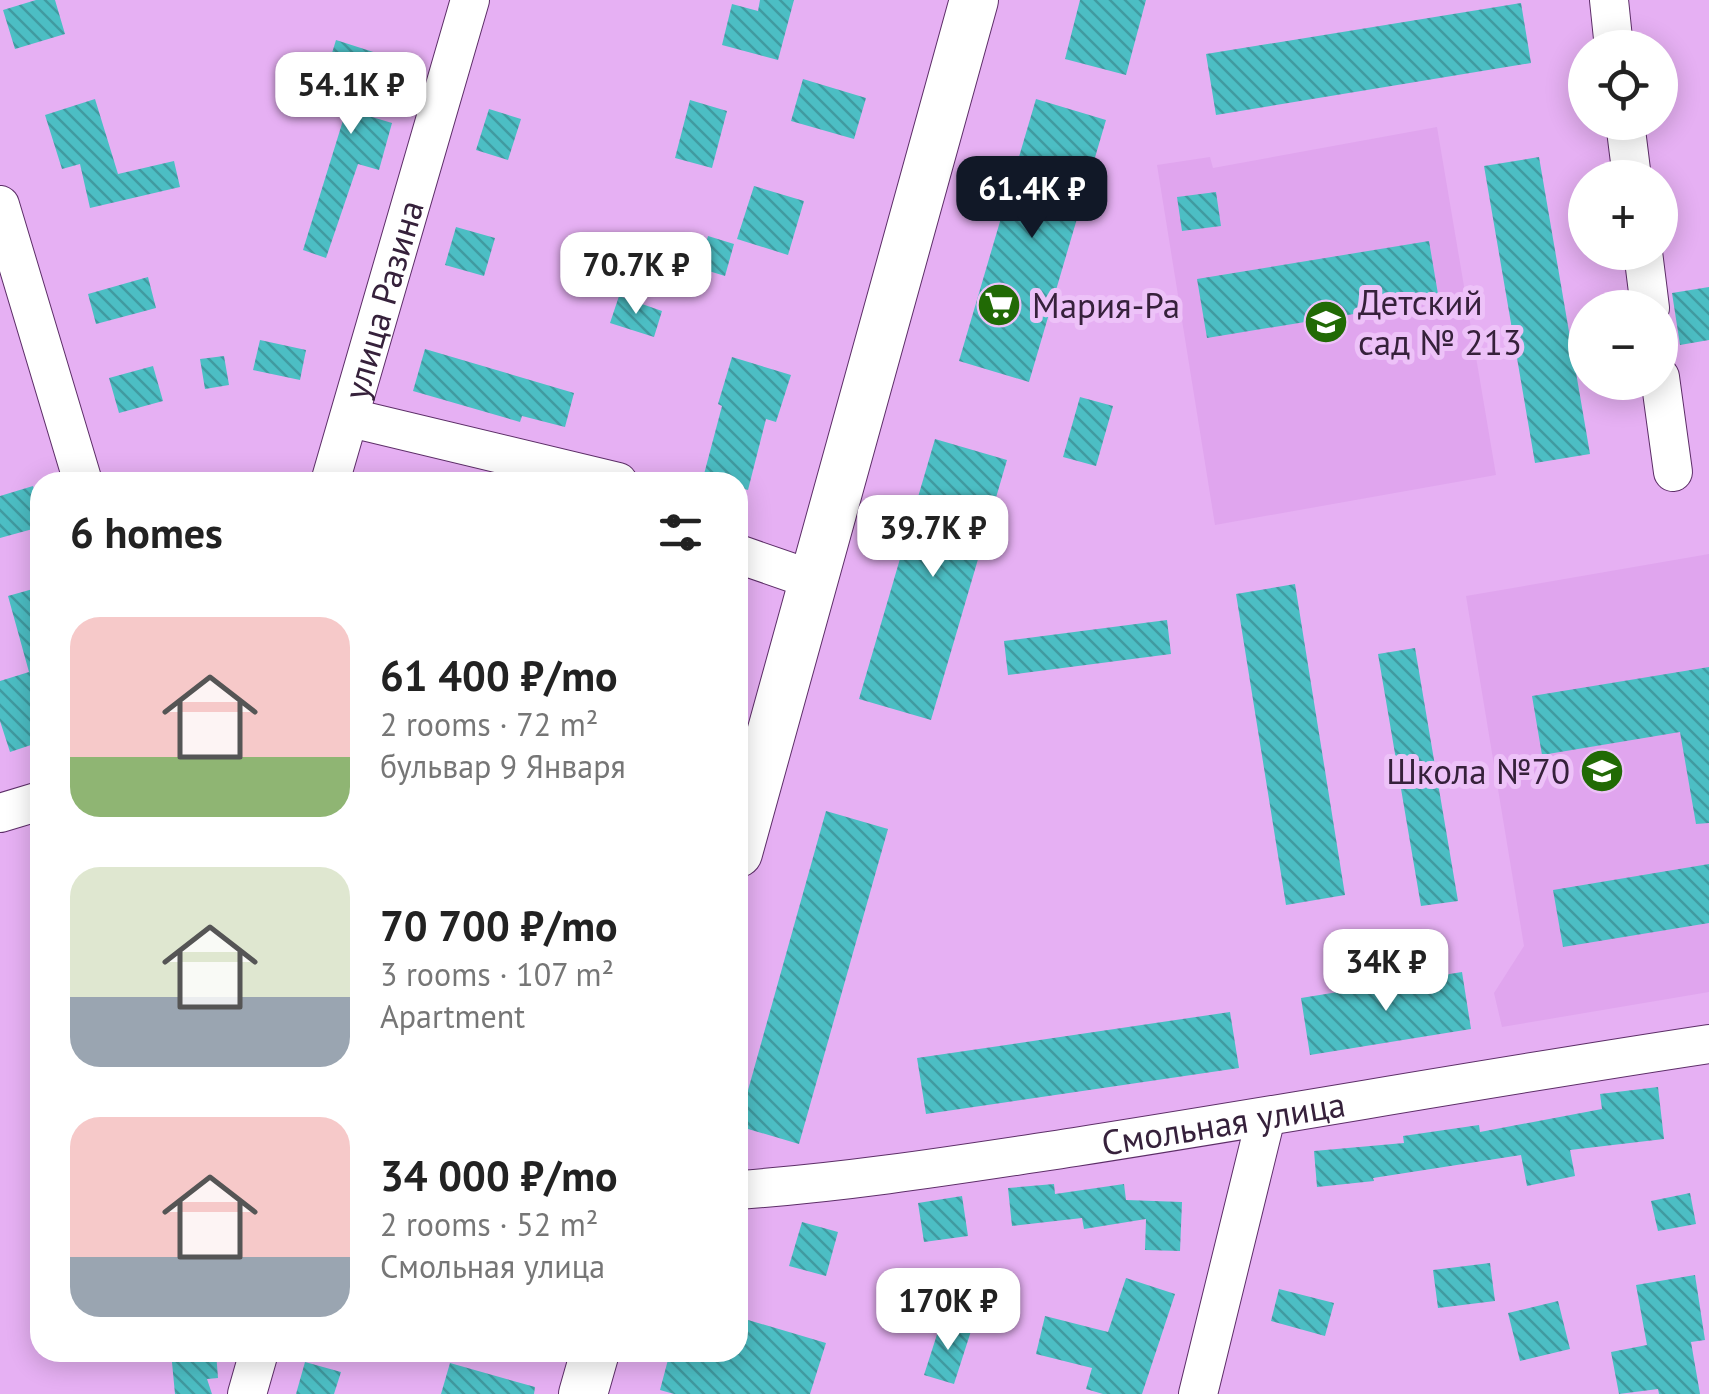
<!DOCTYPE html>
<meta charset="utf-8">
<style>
:root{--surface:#fff;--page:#f2f2f2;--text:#222;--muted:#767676;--accent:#111827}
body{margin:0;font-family:"PT Sans",sans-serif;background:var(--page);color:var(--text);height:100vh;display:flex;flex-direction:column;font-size:38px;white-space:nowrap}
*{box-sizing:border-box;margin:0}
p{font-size:32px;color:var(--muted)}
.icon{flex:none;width:55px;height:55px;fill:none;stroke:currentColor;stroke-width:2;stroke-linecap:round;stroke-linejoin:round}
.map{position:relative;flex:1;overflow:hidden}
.sheet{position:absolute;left:30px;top:472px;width:718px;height:890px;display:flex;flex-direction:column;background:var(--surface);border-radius:30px;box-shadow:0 5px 25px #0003}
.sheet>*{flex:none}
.tools{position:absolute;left:1568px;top:30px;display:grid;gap:20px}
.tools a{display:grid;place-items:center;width:110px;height:110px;border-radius:50%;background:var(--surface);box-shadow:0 5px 25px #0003;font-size:50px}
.price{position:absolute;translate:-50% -85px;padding:0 22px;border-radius:20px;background:#fff;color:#222;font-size:32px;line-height:65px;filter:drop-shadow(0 2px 5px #0008)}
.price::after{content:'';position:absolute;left:50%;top:60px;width:30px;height:22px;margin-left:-15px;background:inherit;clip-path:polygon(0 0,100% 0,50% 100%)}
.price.active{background:var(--accent);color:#fff}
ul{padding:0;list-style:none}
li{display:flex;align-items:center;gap:30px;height:250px;padding:0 40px}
li span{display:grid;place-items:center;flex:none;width:280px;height:200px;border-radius:30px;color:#555}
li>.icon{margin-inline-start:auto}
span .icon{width:120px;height:120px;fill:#fffc;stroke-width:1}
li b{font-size:42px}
h2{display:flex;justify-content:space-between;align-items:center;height:120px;padding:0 40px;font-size:42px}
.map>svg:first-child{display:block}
</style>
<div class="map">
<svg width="1709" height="1394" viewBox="0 0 1709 1394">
<defs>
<pattern id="building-back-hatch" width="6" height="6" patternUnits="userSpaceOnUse" patternTransform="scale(2.5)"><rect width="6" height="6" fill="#4cbec4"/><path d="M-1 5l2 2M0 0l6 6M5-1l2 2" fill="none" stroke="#409aa0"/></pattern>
</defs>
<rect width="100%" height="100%" fill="#e6b0f3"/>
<!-- built -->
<path fill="#e0a5ee" d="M 1437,127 L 1496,475 L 1215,525 L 1157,165 L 1210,157 L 1213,168 Z
M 1709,554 L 1709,992 L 1502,1027 L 1494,993 L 1524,946 L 1466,596 Z"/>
<!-- building -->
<path fill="url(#building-back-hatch)" d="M 36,0 L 55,0 L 65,34 L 15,49 L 3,10 Z
M 760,0 L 794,0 L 778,60 L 722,45 L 732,4 L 758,11 Z
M 1080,0 L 1146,0 L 1126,75 L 1065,59 Z
M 1521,3 L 1531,63 L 1216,115 L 1206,54 Z
M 336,40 L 392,58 L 372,117 L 392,123 L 379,170 L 358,164 L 326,258 L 303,250 L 353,88 L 324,79 Z
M 803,79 L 866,98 L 854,139 L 791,121 Z
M 95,99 L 118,174 L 174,161 L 180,187 L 90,208 L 80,164 L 62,169 L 45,115 Z
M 1036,99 L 1106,120 L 1029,382 L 959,361 Z
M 690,100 L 727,111 L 712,168 L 675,158 Z
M 489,109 L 521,119 L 508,160 L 476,150 Z
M 1539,157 L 1590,454 L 1535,463 L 1484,166 Z
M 754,186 L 804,201 L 788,255 L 737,239 Z
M 1216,192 L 1221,226 L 1182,231 L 1177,197 Z
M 456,227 L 495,238 L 484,276 L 445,265 Z
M 708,236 L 734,244 L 725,276 L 699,268 Z
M 1429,241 L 1439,300 L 1207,338 L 1197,279 Z
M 148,277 L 156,308 L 96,324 L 88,294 Z
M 1709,287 L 1709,340 L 1680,345 L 1672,293 Z
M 619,296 L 662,311 L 654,337 L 610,323 Z
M 260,340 L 306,350 L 300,380 L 253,370 Z
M 425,349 L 574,393 L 565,427 L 522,416 L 520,422 L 413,391 Z
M 224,356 L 229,385 L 205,389 L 200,359 Z
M 732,357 L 791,375 L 776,422 L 766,419 L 748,490 L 738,487 L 738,482 L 703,478 L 722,406 L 718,404 Z
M 153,366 L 163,401 L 119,413 L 109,378 Z
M 1080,397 L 1113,406 L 1096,466 L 1063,457 Z
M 935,439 L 1007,460 L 931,720 L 859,699 Z
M 33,486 L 40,511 L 40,527 L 0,538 L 0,496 Z
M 1295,584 L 1345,895 L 1286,905 L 1236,594 Z
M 40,587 L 40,742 L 10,752 L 0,721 L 0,681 L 29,672 L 8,596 Z
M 1167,620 L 1171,654 L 1008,675 L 1004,641 Z
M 1415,648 L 1458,901 L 1421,906 L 1378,654 Z
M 1709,667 L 1709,823 L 1696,824 L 1680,732 L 1542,755 L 1532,696 Z
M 826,811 L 888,829 L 799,1144 L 738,1126 Z
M 1709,864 L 1709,923 L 1563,947 L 1553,890 Z
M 1462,972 L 1471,1029 L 1310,1055 L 1301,998 Z
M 1230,1012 L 1239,1068 L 926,1114 L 917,1058 Z
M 1658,1087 L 1664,1139 L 1570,1150 L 1575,1176 L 1527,1186 L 1521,1155 L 1373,1178 L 1374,1181 L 1317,1187 L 1314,1151 L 1404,1143 L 1403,1136 L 1479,1125 L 1480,1132 L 1602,1109 L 1600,1094 Z
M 1054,1184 L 1055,1194 L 1124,1184 L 1126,1200 L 1182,1202 L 1180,1251 L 1145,1250 L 1146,1219 L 1084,1229 L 1082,1218 L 1012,1226 L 1008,1188 Z
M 1690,1193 L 1696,1224 L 1658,1231 L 1651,1201 Z
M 962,1196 L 968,1236 L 924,1242 L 918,1203 Z
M 802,1222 L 838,1232 L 826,1276 L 789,1266 Z
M 1490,1263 L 1495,1301 L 1438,1308 L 1433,1270 Z
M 1695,1275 L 1705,1340 L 1691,1342 L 1700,1394 L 1659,1394 L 1658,1389 L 1619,1394 L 1611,1352 L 1647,1345 L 1636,1285 Z
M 1126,1278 L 1175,1294 L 1142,1394 L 1103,1394 L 1086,1389 L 1092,1368 L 1036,1354 L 1045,1316 L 1108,1332 Z
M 1279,1289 L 1334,1303 L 1325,1336 L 1271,1321 Z
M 1558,1301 L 1570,1349 L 1520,1361 L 1508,1313 Z
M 738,1317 L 826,1343 L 810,1394 L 674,1394 L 660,1390 L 670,1352 L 738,1352 Z
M 941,1322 L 971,1331 L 954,1384 L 924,1375 Z
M 171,1352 L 216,1352 L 218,1378 L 207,1379 L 212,1394 L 175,1394 Z
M 305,1362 L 341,1372 L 334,1394 L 296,1394 Z
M 450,1363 L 535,1387 L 534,1394 L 441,1394 Z"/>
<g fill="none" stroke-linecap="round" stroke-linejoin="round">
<!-- minor casing -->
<g stroke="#5d2e68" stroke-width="40">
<g id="minor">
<path d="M 1609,0 L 1614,48"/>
<path d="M 1625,122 L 1632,178"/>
<path d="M 0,205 L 83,482"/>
<path d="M 1643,252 L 1650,308"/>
<path d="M 1660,377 L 1673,472"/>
<path d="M 351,418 L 618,482"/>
<path id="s1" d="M 330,482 L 470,0"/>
<path d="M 738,554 L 813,580"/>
<path d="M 0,813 L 40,801"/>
<path id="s2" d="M 738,1190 C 851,1182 962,1164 1075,1147 C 1287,1114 1497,1076 1709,1044"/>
<path d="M 247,1394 L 259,1352"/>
<path d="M 1198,1394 L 1266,1117"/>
</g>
</g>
<!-- major casing -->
<g stroke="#5d2e68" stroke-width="50">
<path id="major" d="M 738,853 L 974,0
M 583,1394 L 595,1352"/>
</g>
<!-- minor -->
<use href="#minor" stroke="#fff" stroke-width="38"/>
<!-- major -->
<use href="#major" stroke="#fff" stroke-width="48"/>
</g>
<!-- icons -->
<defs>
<g id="supermarket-disc" transform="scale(2.25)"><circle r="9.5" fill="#216a05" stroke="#edc2f8"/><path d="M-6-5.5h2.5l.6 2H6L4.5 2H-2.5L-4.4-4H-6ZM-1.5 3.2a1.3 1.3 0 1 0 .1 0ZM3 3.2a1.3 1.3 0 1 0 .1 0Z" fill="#fff"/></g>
<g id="school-disc" transform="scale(2.25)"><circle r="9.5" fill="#216a05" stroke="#edc2f8"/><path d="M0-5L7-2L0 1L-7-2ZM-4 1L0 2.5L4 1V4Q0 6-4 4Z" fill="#fff"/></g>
</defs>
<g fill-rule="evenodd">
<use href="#supermarket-disc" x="999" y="305"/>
<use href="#school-disc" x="1326" y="322"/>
<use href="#school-disc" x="1602" y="771"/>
</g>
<g text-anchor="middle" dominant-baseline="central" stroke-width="10" stroke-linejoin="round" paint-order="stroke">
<!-- street labels -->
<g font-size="35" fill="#36213b" stroke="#edc2f8">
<text stroke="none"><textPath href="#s1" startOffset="190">улица Разина</textPath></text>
<text stroke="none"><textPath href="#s2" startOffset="490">Смольная улица</textPath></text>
</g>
<!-- poi labels -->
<g font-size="35" fill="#36213b" stroke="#edc2f8" text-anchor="start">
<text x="1358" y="302">Детский<tspan x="1358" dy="40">сад № 213</tspan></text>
<text x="1032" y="305">Мария-Ра</text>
<text x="1570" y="771" text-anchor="end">Школа №70</text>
</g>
</g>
</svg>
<div class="tools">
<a><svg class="icon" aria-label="locate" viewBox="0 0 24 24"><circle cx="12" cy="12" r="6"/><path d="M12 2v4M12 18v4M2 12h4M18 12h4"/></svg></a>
<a>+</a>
<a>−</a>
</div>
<b class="price" style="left:351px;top:137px">54.1K ₽</b>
<b class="price active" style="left:1032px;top:241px">61.4K ₽</b>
<b class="price" style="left:636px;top:317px">70.7K ₽</b>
<b class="price" style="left:933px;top:580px">39.7K ₽</b>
<b class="price" style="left:1386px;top:1014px">34K ₽</b>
<b class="price" style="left:948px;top:1353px">170K ₽</b>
<section class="sheet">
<h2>6 homes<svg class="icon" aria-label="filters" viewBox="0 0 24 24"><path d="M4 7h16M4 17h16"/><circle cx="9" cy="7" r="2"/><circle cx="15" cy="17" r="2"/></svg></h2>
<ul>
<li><span style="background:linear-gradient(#f6c9c9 70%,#8fb573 0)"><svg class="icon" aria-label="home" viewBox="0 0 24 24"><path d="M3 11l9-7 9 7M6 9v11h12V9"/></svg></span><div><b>61 400 ₽/mo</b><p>2 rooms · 72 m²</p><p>бульвар 9 Января</p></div></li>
<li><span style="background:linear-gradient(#dfe7d0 65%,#9aa5b1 0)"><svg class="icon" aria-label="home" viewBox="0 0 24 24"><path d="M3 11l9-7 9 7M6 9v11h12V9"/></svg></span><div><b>70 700 ₽/mo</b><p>3 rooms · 107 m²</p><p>Apartment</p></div></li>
<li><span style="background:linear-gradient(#f6c9c9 70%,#9aa5b1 0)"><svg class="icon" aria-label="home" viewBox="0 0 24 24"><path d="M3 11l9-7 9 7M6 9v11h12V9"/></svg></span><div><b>34 000 ₽/mo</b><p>2 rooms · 52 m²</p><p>Смольная улица</p></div></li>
</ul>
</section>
</div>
